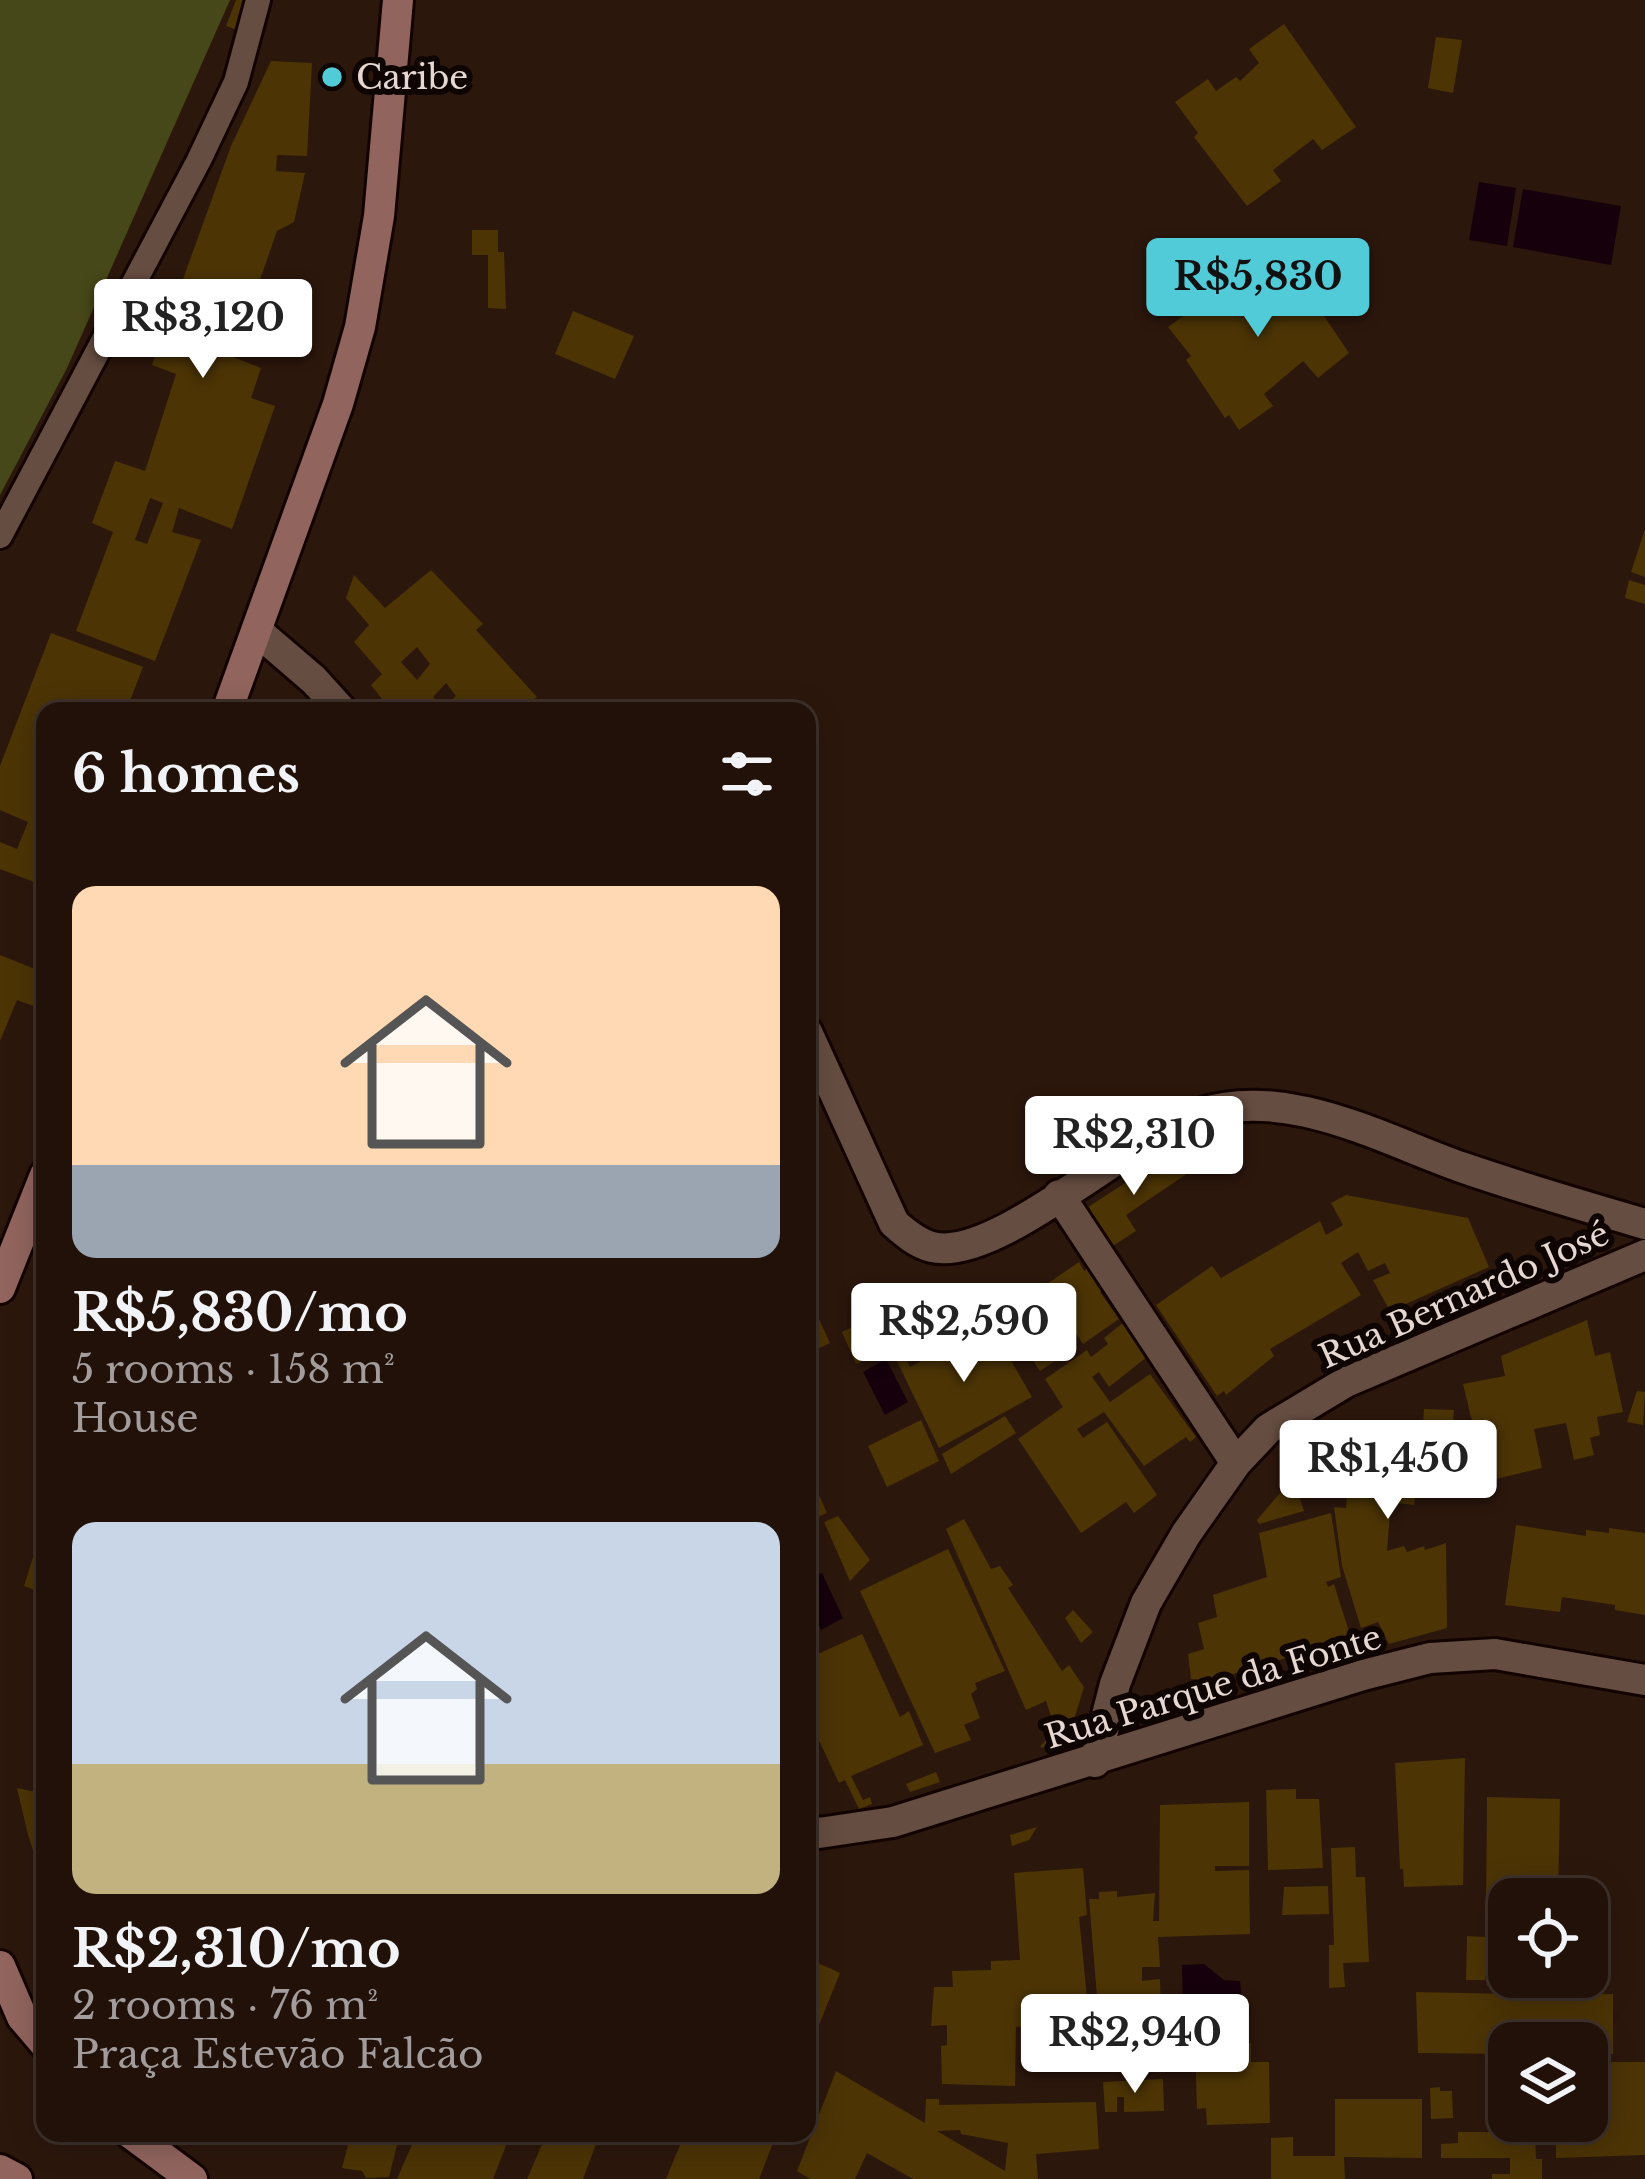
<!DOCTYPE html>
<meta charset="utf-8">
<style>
:root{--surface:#211109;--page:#291a12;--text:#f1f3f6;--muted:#a29d9c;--line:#3e312a;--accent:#52cbd9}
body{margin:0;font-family:"Libre Baskerville",serif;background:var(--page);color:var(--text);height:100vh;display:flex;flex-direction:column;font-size:45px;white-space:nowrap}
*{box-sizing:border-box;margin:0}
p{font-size:39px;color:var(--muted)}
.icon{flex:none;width:66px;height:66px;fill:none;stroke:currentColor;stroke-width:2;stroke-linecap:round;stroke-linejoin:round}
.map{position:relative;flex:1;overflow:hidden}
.drawer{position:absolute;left:36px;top:702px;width:780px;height:1440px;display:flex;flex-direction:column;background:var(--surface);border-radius:24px;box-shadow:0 6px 30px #0003,0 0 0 3px var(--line)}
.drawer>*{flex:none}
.controls{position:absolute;left:1488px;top:1878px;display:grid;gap:24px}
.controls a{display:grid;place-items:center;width:120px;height:120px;border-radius:24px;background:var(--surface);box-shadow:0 6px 30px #0003,0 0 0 3px var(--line);font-size:60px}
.price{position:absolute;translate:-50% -102px;padding:0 27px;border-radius:12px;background:#fff;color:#222;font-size:39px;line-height:78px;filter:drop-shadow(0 3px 6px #0008)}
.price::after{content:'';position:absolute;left:50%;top:72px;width:36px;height:27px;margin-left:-18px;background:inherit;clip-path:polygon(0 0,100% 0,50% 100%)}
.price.on{background:var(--accent);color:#111}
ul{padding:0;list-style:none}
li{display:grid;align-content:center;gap:24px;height:636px;padding:0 36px}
li span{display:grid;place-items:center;height:372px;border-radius:24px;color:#555}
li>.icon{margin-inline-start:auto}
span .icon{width:216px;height:216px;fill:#fffc;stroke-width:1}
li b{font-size:51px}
h2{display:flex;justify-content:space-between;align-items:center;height:144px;padding:0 36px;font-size:51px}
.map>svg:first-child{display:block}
</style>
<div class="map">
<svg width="1645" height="2179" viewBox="0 0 1645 2179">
<rect width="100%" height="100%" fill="#2c170c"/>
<!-- forest -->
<path fill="#474819" d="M 0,0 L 230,0 L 67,368 L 0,495 Z"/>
<!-- water -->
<path fill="#15000b" d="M 1479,182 L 1516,188 L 1507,246 L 1469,240 Z
M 1523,189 L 1621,206 L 1611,265 L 1513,247 Z
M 886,1359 L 908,1402 L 885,1415 L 863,1372 Z
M 822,1573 L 843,1618 L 821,1630 L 807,1598 L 807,1579 Z
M 1204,1964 L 1224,1980 L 1240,1981 L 1242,2002 L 1205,2020 L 1183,2011 L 1182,1965 Z"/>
<!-- building -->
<path fill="#4c3405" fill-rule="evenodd" d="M 236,0 L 253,0 L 243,32 L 226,26 Z
M 1284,24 L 1356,127 L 1322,150 L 1313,139 L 1273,170 L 1281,181 L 1247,206 L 1194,137 L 1198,133 L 1175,102 L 1208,79 L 1216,91 L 1236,77 L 1240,81 L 1259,63 L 1249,49 Z
M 1436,37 L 1462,40 L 1453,93 L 1428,88 Z
M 271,61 L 312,63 L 307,156 L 277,155 L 276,171 L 305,173 L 294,222 L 277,231 L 233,357 L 261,368 L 251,398 L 275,406 L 232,529 L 179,508 L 172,532 L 201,540 L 155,661 L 76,631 L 113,532 L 92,523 L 115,461 L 145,471 L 176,374 L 152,365 L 231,146 ZM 150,498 L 163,503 L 147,544 L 135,540 Z
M 472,230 L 498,230 L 498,252 L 504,252 L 506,309 L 488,308 L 488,255 L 472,255 Z
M 1274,249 L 1284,264 L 1288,262 L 1349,353 L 1318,378 L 1303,361 L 1264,394 L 1273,406 L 1239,430 L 1229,415 L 1225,418 L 1186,360 L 1191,356 L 1168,327 L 1200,304 L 1207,313 L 1250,287 L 1240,273 Z
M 573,311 L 634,336 L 615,379 L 555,354 Z
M 1645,529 L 1645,577 L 1631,572 Z
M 431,570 L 483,624 L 476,630 L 537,697 L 520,711 L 385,711 L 389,708 L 371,685 L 382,674 L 354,642 L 369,625 L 346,598 L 354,575 L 385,608 ZM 417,647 L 430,664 L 417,680 L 401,662 ZM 446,683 L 456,696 L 444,707 L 433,697 Z
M 1629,580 L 1645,585 L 1645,604 L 1625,598 Z
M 51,633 L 143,667 L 126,711 L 45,711 L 45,904 L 36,900 L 42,885 L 0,869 L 0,842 L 17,849 L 28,822 L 0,810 L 0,766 Z
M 0,955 L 45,973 L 45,992 L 39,1008 L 17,1000 L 0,1041 Z
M 1182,1152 L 1191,1171 L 1126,1215 L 1136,1231 L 1111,1247 L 1085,1209 L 1150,1167 Z
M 1346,1195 L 1468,1218 L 1489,1267 L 1390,1311 L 1373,1280 L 1390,1273 L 1385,1263 L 1368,1271 L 1358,1252 L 1341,1263 L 1361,1295 L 1270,1349 L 1274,1356 L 1226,1395 L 1224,1391 L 1217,1396 L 1156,1305 L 1212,1266 L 1221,1278 L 1320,1221 L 1326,1235 L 1343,1225 L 1331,1203 Z
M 1079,1262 L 1084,1271 L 1093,1264 L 1107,1286 L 1100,1292 L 1119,1319 L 1083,1344 L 1044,1286 Z
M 982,1283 L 990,1295 L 955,1313 L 949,1303 Z
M 1037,1292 L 1073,1349 L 1040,1371 L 1002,1315 Z
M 813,1306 L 830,1343 L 807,1354 L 807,1309 Z
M 877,1315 L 891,1349 L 856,1364 L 842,1332 Z
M 1128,1319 L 1152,1353 L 1109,1387 L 1099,1372 L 1092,1377 L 1110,1402 L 1150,1374 L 1196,1437 L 1190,1442 L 1186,1437 L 1144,1466 L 1104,1412 L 1077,1429 L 1083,1438 L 1107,1422 L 1157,1495 L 1134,1513 L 1126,1502 L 1081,1533 L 1018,1439 L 1063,1407 L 1045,1379 L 1087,1350 L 1091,1357 L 1108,1344 L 1104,1338 Z
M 1587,1320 L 1595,1356 L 1610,1352 L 1623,1412 L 1597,1417 L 1600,1435 L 1590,1438 L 1594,1455 L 1574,1460 L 1566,1423 L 1534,1429 L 1542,1468 L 1496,1479 L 1487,1439 L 1477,1442 L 1463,1384 L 1505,1376 L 1501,1356 Z
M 990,1324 L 1032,1397 L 939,1448 L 891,1349 L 899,1343 L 910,1367 Z
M 1637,1391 L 1645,1392 L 1643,1425 L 1627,1422 Z
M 1424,1409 L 1454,1410 L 1450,1472 L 1442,1472 L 1440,1491 L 1416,1489 L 1414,1505 L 1391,1502 L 1387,1551 L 1404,1546 L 1407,1552 L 1424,1546 L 1425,1550 L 1446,1543 L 1447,1628 L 1389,1644 L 1378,1622 L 1361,1628 L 1342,1566 L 1334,1507 L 1346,1508 L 1347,1494 L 1331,1492 L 1329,1472 L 1304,1477 L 1296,1449 L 1323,1431 L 1324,1441 L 1351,1442 L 1349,1449 L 1364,1451 L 1365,1434 L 1397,1436 L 1398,1422 L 1423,1425 Z
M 1005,1416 L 1016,1433 L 951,1474 L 942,1454 Z
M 921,1420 L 939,1461 L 887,1487 L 868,1446 Z
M 807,1468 L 827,1513 L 807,1522 Z
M 1293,1478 L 1304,1511 L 1259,1524 L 1257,1520 Z
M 1331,1513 L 1341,1577 L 1326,1582 L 1328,1587 L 1334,1584 L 1351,1638 L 1200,1684 L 1199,1680 L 1191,1679 L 1188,1654 L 1204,1649 L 1198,1623 L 1217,1617 L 1213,1595 L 1267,1577 L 1259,1533 Z
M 838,1516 L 870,1560 L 850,1581 L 824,1522 Z
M 45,1519 L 45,1594 L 24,1586 Z
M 964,1519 L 991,1569 L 1000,1566 L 1013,1585 L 1008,1588 L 1062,1671 L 1069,1665 L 1084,1687 L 1073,1723 L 1053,1749 L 1040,1747 L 1055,1728 L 1046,1701 L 1026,1710 L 946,1529 Z
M 1516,1525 L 1586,1536 L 1586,1530 L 1609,1533 L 1609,1528 L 1645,1533 L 1645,1615 L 1615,1610 L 1615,1605 L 1562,1597 L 1560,1612 L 1505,1605 Z
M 948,1549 L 1005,1671 L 975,1683 L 977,1689 L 971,1694 L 980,1718 L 964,1725 L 971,1740 L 935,1753 L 860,1591 Z
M 1073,1610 L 1093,1632 L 1081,1643 L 1065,1618 Z
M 862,1634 L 900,1717 L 909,1711 L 923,1745 L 851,1776 L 863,1800 L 870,1797 L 872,1804 L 859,1809 L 845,1780 L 839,1783 L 807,1715 L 807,1659 Z
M 1465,1758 L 1463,1885 L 1404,1887 L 1403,1869 L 1400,1869 L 1395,1763 Z
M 936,1772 L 940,1782 L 910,1792 L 906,1784 Z
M 17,1788 L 45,1794 L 45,1886 L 28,1835 Z
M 1296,1789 L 1296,1799 L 1319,1799 L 1323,1868 L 1268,1870 L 1266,1790 Z
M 1487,1797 L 1560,1799 L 1558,1899 L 1509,1899 L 1509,1910 L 1486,1910 Z
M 1249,1802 L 1249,1866 L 1215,1866 L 1215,1871 L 1249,1870 L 1250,1934 L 1158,1937 L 1160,1967 L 1142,1967 L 1142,1981 L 1160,1979 L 1162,2042 L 1152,2043 L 1154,2067 L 1103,2070 L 1089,1899 L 1099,1899 L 1099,1892 L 1117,1891 L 1117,1897 L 1155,1893 L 1153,1921 L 1159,1921 L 1160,1805 Z
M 1037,1827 L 1029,1840 L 1012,1846 L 1010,1835 Z
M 1355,1847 L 1356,1877 L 1365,1877 L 1369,1962 L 1343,1963 L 1345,1987 L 1329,1988 L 1329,1945 L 1334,1945 L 1331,1848 Z
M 1083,1868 L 1087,1915 L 1079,1917 L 1091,2037 L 1026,2040 L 1025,2026 L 1016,2027 L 1015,2086 L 942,2084 L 941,2046 L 947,2045 L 947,2025 L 931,2026 L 934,1987 L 953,1987 L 952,1971 L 991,1970 L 991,1961 L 1020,1960 L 1014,1873 Z
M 1328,1886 L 1329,1914 L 1282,1915 L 1284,1887 Z
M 1467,1936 L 1486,1937 L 1485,1980 L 1466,1980 Z
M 807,1958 L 840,1973 L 807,2055 Z
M 1511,1977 L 1568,1977 L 1568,1995 L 1613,1994 L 1613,2054 L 1587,2054 L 1587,2043 L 1509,2043 L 1509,2054 L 1418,2053 L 1416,1992 L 1511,1994 Z
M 1251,2043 L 1251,2062 L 1269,2062 L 1270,2123 L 1207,2125 L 1206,2108 L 1197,2109 L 1195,2045 Z
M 1587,2062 L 1645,2062 L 1645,2155 L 1556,2158 L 1556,2121 L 1587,2121 L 1587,2101 L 1592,2101 L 1592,2073 L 1587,2073 Z
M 836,2071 L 925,2123 L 926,2099 L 939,2099 L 939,2105 L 1096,2102 L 1099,2149 L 1036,2154 L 1038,2179 L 913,2179 L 867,2153 L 855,2179 L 810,2179 L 797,2171 ZM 960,2130 L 961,2134 L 1008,2143 L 1005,2171 L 937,2131 Z
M 1163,2079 L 1164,2111 L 1124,2112 L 1124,2097 L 1117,2097 L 1117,2112 L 1105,2112 L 1103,2082 Z
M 1440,2087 L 1440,2091 L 1452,2091 L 1453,2118 L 1431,2119 L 1430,2088 Z
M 1335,2099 L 1422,2099 L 1422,2158 L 1344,2157 L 1345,2179 L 1271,2179 L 1271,2138 L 1293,2137 L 1293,2156 L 1335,2156 Z
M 1458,2132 L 1535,2132 L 1536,2159 L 1542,2159 L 1542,2179 L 1492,2179 L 1492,2174 L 1510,2174 L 1510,2158 L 1441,2158 L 1441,2144 L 1458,2143 Z
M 351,2133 L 400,2133 L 389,2177 L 366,2178 L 362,2171 L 342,2168 Z
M 417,2133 L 497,2133 L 509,2138 L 493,2179 L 397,2179 Z
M 547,2133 L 600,2133 L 583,2179 L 527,2179 Z
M 685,2133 L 777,2133 L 759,2179 L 666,2179 Z"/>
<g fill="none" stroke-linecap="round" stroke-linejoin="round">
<!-- service casing -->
<g stroke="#130300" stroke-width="30">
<path id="service" d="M 0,536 L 199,160 L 236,82 L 258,0"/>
</g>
<!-- minor casing -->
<g stroke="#130300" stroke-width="36">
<path id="minor" d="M 258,632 L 314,680 L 342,711
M 807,1032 L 894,1223 C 905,1233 917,1243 932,1247 C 996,1263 1128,1137 1198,1114 C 1288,1085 1379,1138 1461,1167 C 1522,1188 1583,1206 1645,1224
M 1059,1195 L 1236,1463
M 1095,1762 L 1115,1684 L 1146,1603 L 1186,1534 L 1236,1463 L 1268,1429 L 1346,1382 L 1645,1255
M 807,1830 L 819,1833 L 893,1822 L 1363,1675 L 1430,1658 L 1495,1654 L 1645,1680"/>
</g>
<!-- secondary casing -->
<g stroke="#130300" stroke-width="36">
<path id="secondary" d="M 227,711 L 338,404 L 360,327 L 379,216 L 398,0
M 0,1288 L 45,1175
M 0,1966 L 22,2017 L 45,2044
M 130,2133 L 192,2179
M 0,2170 L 17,2179"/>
</g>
<!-- service -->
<use href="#service" stroke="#664d41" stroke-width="24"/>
<!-- minor -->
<use href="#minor" stroke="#664d41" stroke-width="30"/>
<!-- secondary -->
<use href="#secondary" stroke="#91655e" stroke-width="30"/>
</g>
<!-- markers -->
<circle fill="#52cbd9" stroke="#0e0503" stroke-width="4.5" cx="332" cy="77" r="12"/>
<g text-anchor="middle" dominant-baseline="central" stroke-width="12" stroke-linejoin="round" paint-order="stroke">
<!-- poi labels -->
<g font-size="33" fill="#e6d7d0" stroke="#0e0503" text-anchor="start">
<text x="356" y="77">Caribe</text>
</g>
<!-- street labels -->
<g font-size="33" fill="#e6d7d0" stroke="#0e0503">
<text transform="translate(1464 1295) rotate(-24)">Rua Bernardo José</text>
<text transform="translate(1213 1687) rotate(-17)">Rua Parque da Fonte</text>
</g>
</g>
</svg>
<div class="controls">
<a><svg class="icon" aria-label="locate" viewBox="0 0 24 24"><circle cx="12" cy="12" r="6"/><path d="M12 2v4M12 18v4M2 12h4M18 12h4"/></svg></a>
<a><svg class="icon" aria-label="layers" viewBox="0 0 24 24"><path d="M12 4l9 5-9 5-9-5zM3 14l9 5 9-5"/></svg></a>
</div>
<b class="price on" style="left:1258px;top:340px">R$5,830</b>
<b class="price" style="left:203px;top:381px">R$3,120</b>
<b class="price" style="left:1134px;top:1198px">R$2,310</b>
<b class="price" style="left:964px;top:1385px">R$2,590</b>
<b class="price" style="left:1388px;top:1522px">R$1,450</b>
<b class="price" style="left:1135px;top:2096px">R$2,940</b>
<section class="drawer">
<h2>6 homes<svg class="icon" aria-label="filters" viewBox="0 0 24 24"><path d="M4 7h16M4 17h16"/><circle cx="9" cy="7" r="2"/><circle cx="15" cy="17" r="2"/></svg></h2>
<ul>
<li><span style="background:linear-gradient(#ffd9b3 75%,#9aa5b1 0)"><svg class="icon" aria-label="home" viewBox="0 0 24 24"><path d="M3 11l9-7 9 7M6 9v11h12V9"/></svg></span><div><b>R$5,830/mo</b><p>5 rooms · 158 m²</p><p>House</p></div></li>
<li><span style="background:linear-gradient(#c9d6e8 65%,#c2b280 0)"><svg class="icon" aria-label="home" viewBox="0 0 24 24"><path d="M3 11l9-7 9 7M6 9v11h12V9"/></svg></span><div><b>R$2,310/mo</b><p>2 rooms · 76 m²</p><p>Praça Estevão Falcão</p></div></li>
</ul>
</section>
</div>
